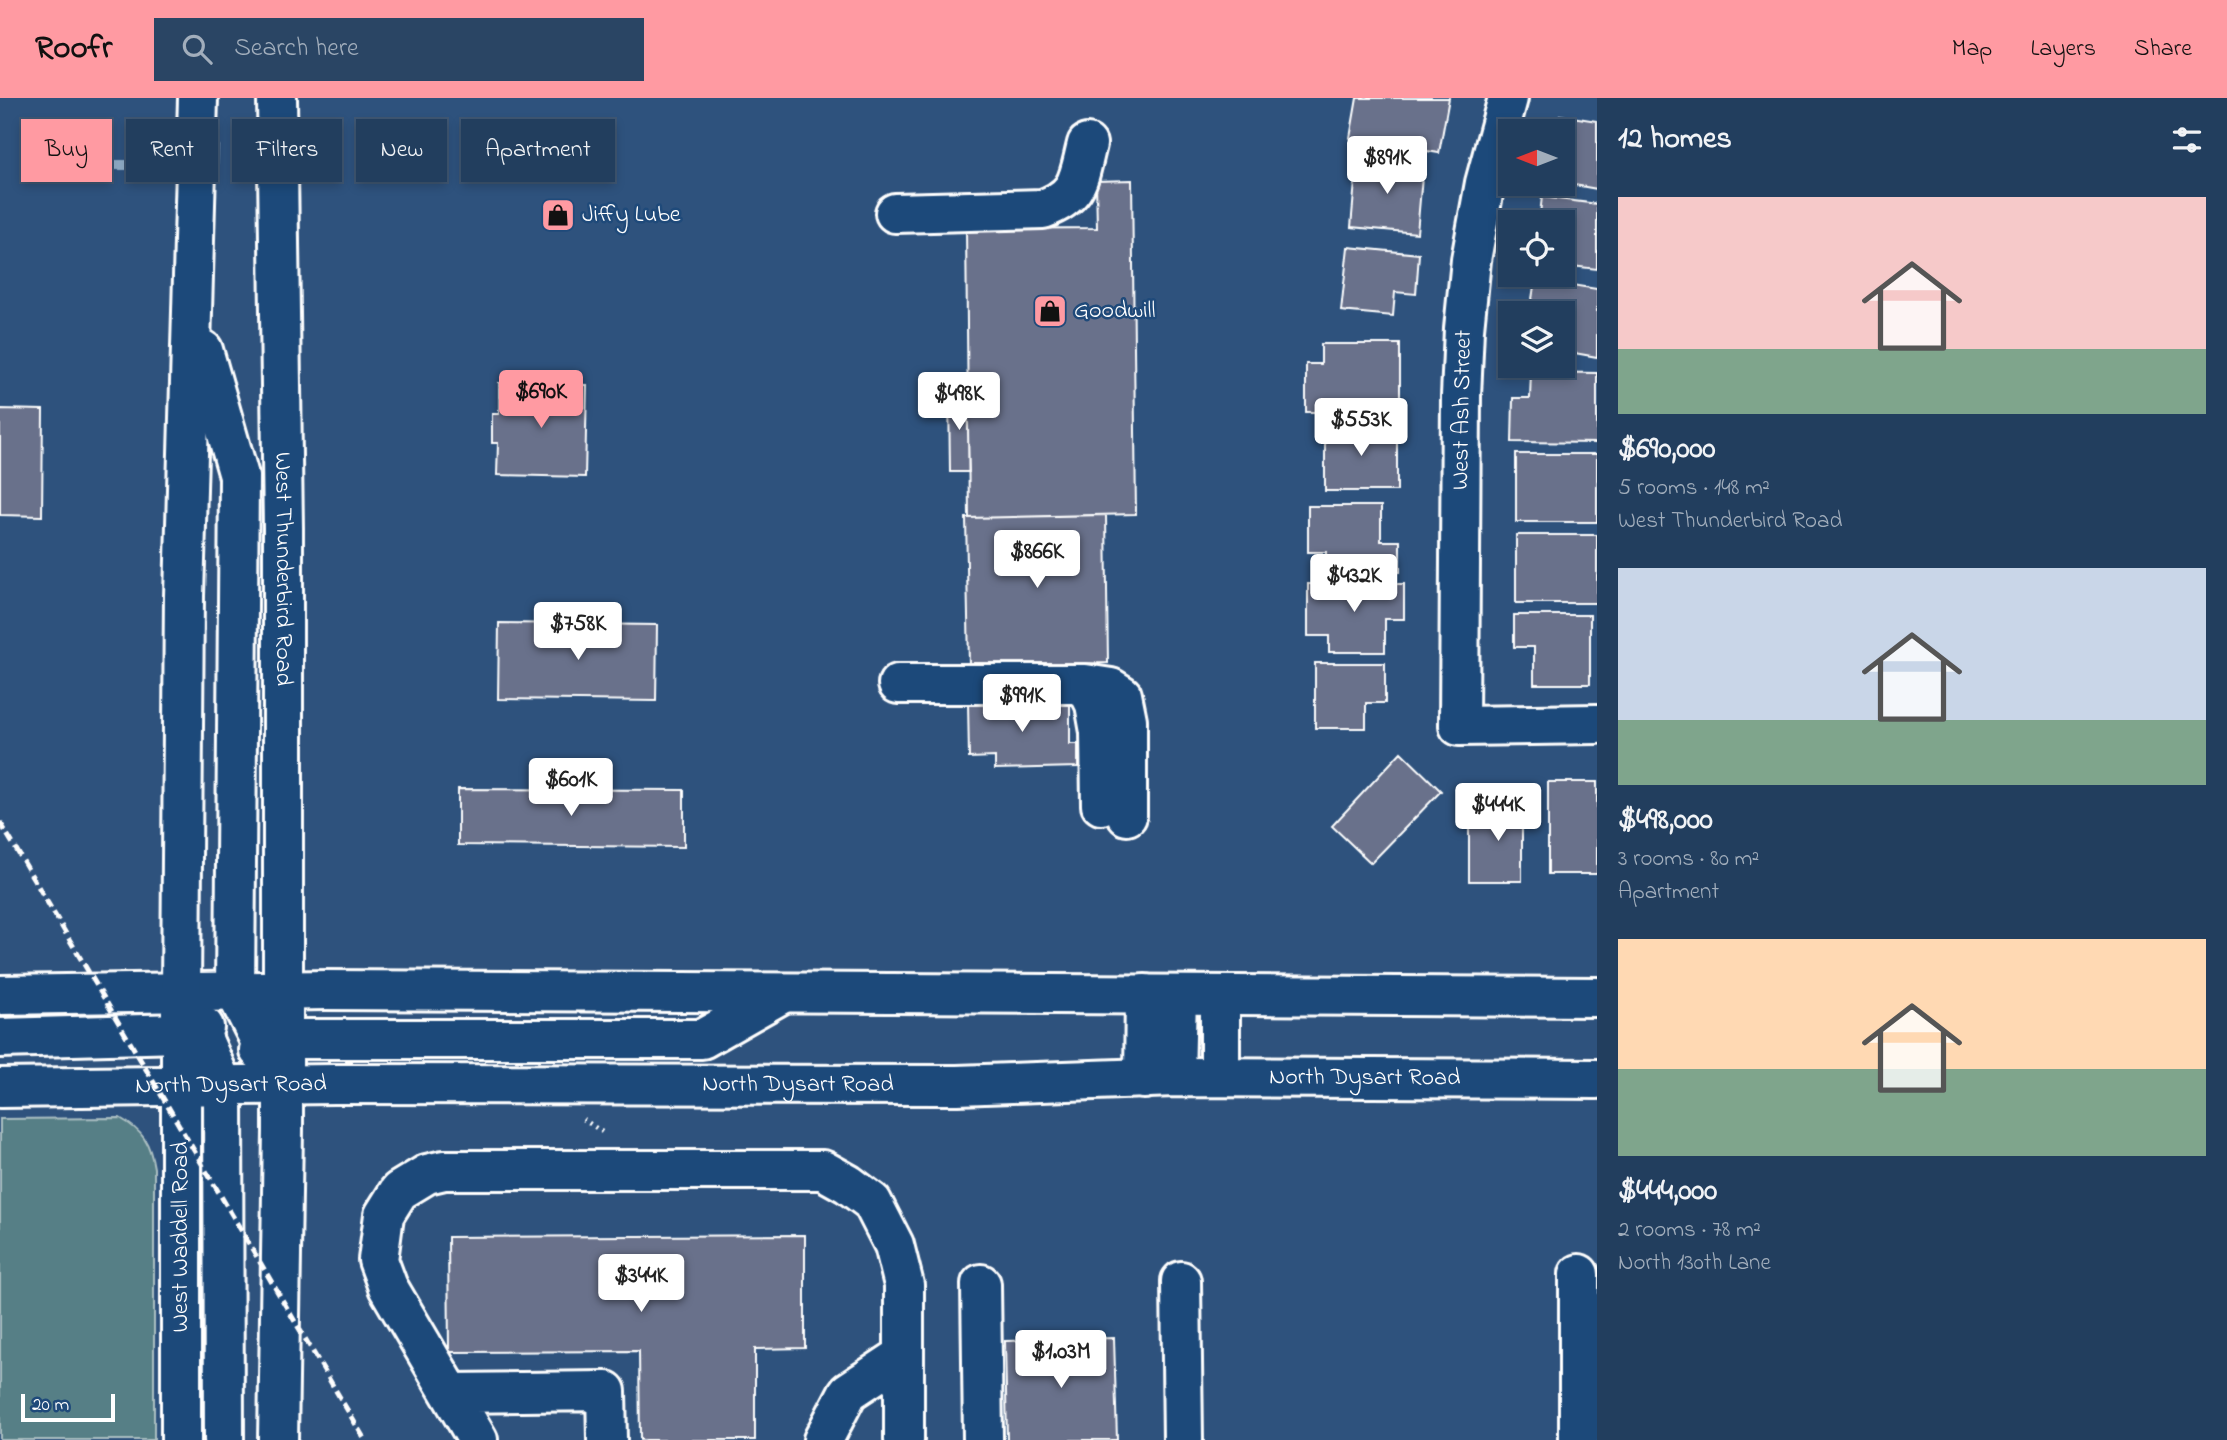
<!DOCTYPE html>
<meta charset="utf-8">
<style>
:root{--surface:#223e5e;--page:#2a4564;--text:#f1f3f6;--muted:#a2aebc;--line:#3f5773;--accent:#ff9aa2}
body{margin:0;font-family:"Indie Flower",sans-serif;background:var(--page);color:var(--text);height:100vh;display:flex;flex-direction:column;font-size:26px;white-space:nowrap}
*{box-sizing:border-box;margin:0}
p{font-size:23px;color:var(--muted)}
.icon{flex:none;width:38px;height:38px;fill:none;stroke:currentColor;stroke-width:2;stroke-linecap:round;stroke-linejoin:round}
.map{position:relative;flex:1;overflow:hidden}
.drawer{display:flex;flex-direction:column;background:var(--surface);width:630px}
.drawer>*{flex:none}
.banner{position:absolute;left:21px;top:21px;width:665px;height:63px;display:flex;gap:14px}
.needle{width:46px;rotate:270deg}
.fabs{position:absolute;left:1498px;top:21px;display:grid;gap:14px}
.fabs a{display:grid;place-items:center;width:77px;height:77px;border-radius:0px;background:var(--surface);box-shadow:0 4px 10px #0003,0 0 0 2px var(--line);font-size:35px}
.scale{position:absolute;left:21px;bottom:18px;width:94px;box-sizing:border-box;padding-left:7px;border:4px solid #fff;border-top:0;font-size:19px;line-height:24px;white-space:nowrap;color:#fff;-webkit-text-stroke:5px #1f4a7a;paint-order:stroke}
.price{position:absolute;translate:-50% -60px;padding:0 16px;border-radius:7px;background:#fff;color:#222;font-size:23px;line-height:46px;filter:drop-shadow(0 2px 4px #0008)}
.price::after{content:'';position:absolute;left:50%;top:42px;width:21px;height:16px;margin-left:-10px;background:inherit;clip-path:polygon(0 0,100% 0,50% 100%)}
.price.on{background:var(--accent);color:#111}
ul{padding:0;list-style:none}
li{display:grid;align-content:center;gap:14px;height:371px;padding:0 21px}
li span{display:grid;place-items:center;height:217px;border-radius:0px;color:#555}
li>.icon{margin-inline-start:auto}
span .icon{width:126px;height:126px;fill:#fffc;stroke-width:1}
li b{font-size:30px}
h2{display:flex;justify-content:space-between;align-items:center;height:84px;padding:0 21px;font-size:30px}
.pill{padding:0 24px;border-radius:0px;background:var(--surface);box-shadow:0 4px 10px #0003,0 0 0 2px var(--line);font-size:24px;line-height:63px}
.pill.on{background:var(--accent);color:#111}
header{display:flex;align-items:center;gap:42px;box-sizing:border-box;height:98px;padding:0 35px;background:var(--accent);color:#111}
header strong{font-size:33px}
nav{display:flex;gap:38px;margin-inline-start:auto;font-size:24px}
.search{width:490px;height:63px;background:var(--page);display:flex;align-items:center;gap:18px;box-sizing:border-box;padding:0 24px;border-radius:0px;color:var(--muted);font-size:26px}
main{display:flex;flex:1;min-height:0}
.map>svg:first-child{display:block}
</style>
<header>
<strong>Roofr</strong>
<div class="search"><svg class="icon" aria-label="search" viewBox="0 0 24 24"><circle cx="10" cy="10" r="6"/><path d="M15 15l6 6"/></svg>Search here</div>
<nav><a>Map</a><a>Layers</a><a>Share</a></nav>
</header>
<main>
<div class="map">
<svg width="1597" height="1342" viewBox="0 0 1597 1342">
<rect width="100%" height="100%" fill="#2e527d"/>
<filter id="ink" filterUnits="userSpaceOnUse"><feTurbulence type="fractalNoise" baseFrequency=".0143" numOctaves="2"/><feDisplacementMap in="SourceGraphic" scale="14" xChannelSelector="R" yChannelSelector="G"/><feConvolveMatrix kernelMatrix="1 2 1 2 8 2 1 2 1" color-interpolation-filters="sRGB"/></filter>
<g filter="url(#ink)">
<!-- green -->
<path fill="#577f86" stroke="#abbfc2" stroke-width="2" d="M 120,1020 C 143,1033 150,1045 154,1070 L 154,1342 L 0,1342 L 0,1021 Z"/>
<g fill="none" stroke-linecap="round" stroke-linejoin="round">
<!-- stream -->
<path stroke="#8facc7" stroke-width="10" d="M 83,75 L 101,67 L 156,67"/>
</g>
<!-- building -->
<path fill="#69718b" stroke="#fff" stroke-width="2" d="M 1357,0 L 1449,0 L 1439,55 L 1350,40 Z
M 1560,17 L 1597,23 L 1597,91 L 1563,85 L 1563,33 L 1557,33 Z
M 1357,61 L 1423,67 L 1417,135 L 1351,129 Z
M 1132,82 L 1136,416 L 969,420 L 966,131 L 1097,130 L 1096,83 Z
M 1542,99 L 1597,106 L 1597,171 L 1563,167 L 1563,124 L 1539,124 Z
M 1348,149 L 1419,156 L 1416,196 L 1395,194 L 1393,218 L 1341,213 Z
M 1535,181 L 1597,191 L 1597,259 L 1563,253 L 1563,215 L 1530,215 Z
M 1321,246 L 1400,246 L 1400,314 L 1306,314 L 1306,266 L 1321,266 Z
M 1531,274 L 1597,275 L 1597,345 L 1512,344 L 1513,300 L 1530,300 Z
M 499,285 L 587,287 L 585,379 L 497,377 L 498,345 L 492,345 L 492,316 L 499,316 Z
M 949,294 L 967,294 L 969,374 L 950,374 Z
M 0,311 L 43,312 L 42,418 L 0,417 Z
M 1325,326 L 1397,326 L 1397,393 L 1325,393 Z
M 1516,356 L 1597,356 L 1597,424 L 1516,424 Z
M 1308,408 L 1381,408 L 1381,443 L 1400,443 L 1400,474 L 1326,474 L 1326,454 L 1308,454 Z
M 1106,417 L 1108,565 L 969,567 L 966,420 Z
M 1516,437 L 1597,437 L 1597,505 L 1516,505 Z
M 1308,486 L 1404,486 L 1404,521 L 1385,521 L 1385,554 L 1329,554 L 1329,538 L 1308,538 Z
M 1514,517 L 1590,517 L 1590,586 L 1534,586 L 1534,549 L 1514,549 Z
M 499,525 L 657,527 L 656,603 L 498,601 Z
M 1315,565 L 1385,565 L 1385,605 L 1366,605 L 1366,630 L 1315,630 Z
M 1070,602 L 1070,646 L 1078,646 L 1078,669 L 995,671 L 995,659 L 969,660 L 968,604 Z
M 1401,654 L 1441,693 L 1371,765 L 1332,728 Z
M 1548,684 L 1597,684 L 1597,776 L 1548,776 Z
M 458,691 L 684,692 L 684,749 L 458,747 Z
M 1491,697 L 1522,697 L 1522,783 L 1469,783 L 1469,725 L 1491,725 Z
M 805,1137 L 805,1250 L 755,1251 L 755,1342 L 640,1342 L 639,1253 L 449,1254 L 448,1139 Z
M 1114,1240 L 1117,1342 L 1007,1342 L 1005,1243 Z"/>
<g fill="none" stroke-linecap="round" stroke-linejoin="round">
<!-- minor casing -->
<g stroke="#fff" stroke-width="44">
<path id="minor" d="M 1508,0 L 1485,85 L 1471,162 L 1464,231 L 1461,298 L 1459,628 L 1597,626
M 895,115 L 1043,111 C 1080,97 1078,81 1087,46
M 898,586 L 1085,586 L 1111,590 L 1122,597 L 1127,622 L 1127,718
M 1085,586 L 1095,606 L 1100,634 L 1101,707
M 1220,897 L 1220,979
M 1144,981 L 1145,896
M 1579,1176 L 1579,1342
M 1181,1183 L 1183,1342
M 981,1186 L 983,1342
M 451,1295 L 606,1293 L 607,1342
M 478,1342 L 388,1189 L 378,1162 L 384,1117 L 399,1093 L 427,1076 L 444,1072 L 823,1072 L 848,1086 L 872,1104 L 894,1147 L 904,1187 L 904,1342
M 823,1342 L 848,1294 L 904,1257"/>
</g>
<!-- major casing -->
<g stroke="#fff" stroke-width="44">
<g id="major">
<path id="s1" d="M 277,0 L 283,430 L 283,1033 L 278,1342"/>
<path d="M 203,252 L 239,378 L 235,893 L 278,978"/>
<path d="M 0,897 L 326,892 L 1597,899"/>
<path d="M 187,905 L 223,988 L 224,1342"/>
<path d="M 0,940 L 181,935 L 204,929"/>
<path d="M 259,952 L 282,941 L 702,941 L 783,895"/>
<path d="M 1175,979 L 1177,897"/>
<path id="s2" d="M 0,990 L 334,986 L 957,987 L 1175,979 L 1597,981"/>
<path d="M 181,1342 L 181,893 L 184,498 L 198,0"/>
</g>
</g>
<!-- path -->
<path stroke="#fff" stroke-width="4.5" stroke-dasharray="2 5" stroke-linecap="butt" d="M 583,1021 L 605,1036"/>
<!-- minor -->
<use href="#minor" stroke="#1f4a7a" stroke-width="38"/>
<!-- major -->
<use href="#major" stroke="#1f4a7a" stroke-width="38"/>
<!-- rail -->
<path stroke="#fff" stroke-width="5" stroke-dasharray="10 5" stroke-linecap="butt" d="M 0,724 L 365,1342"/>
</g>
</g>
<!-- icons -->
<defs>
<g id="shop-square" transform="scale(1.75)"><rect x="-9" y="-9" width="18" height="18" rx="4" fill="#ff9aa2" stroke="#1f4a7a"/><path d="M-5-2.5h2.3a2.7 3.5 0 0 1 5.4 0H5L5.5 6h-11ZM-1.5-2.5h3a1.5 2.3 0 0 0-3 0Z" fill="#111"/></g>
</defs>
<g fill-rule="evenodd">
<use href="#shop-square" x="558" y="117"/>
<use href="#shop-square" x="1050" y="213"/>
</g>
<g text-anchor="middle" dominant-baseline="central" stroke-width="5" stroke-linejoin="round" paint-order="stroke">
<!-- poi labels -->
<g font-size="24" fill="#fff" stroke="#1f4a7a" text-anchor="start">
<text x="582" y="117">Jiffy Lube</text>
<text x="1074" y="213">Goodwill</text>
</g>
<!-- street labels -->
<g font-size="24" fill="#fff" stroke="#1f4a7a">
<text transform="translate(1463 312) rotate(-89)">West Ash Street</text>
<text stroke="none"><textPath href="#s1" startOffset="471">West Thunderbird Road</textPath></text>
<text stroke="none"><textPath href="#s2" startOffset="1365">North Dysart Road</textPath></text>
<text stroke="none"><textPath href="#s2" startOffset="798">North Dysart Road</textPath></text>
<text stroke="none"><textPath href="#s2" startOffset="231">North Dysart Road</textPath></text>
<text transform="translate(181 1139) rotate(-90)">West Waddell Road</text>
</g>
</g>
</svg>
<div class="fabs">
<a><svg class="needle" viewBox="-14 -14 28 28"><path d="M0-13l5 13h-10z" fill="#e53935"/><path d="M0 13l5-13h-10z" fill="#a2aebc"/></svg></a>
<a><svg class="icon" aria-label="locate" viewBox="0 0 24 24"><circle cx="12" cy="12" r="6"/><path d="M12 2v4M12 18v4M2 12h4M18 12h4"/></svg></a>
<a><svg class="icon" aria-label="layers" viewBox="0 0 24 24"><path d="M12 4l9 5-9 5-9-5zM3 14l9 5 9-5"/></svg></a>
</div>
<div class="scale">20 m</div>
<b class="price" style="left:1387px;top:98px">$891K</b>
<b class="price on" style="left:541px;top:332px">$690K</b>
<b class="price" style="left:959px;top:334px">$498K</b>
<b class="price" style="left:1361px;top:360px">$553K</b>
<b class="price" style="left:1037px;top:492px">$866K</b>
<b class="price" style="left:1354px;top:516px">$432K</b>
<b class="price" style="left:578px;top:564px">$758K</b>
<b class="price" style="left:1022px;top:636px">$991K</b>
<b class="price" style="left:571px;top:720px">$601K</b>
<b class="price" style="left:1498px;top:745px">$444K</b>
<b class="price" style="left:641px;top:1216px">$344K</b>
<b class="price" style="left:1061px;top:1292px">$1.03M</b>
<div class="banner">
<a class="pill on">Buy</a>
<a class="pill">Rent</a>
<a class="pill">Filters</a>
<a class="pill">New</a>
<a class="pill">Apartment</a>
</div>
</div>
<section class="drawer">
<h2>12 homes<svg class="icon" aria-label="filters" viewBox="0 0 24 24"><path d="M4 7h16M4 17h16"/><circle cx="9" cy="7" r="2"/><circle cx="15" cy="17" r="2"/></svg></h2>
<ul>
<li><span style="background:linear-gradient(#f6c9c9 70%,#7fa58c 0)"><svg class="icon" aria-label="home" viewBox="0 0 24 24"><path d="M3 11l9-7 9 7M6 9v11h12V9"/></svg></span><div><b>$690,000</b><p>5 rooms · 148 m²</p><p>West Thunderbird Road</p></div></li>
<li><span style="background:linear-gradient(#c9d6e8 70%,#7fa58c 0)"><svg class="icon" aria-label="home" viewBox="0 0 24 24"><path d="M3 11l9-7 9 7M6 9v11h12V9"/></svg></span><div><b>$498,000</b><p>3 rooms · 80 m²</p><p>Apartment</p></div></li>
<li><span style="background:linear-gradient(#ffd9b3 60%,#7fa58c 0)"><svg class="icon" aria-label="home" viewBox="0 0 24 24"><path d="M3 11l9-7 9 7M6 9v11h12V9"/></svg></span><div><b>$444,000</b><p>2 rooms · 78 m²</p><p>North 130th Lane</p></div></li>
</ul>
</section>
</main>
